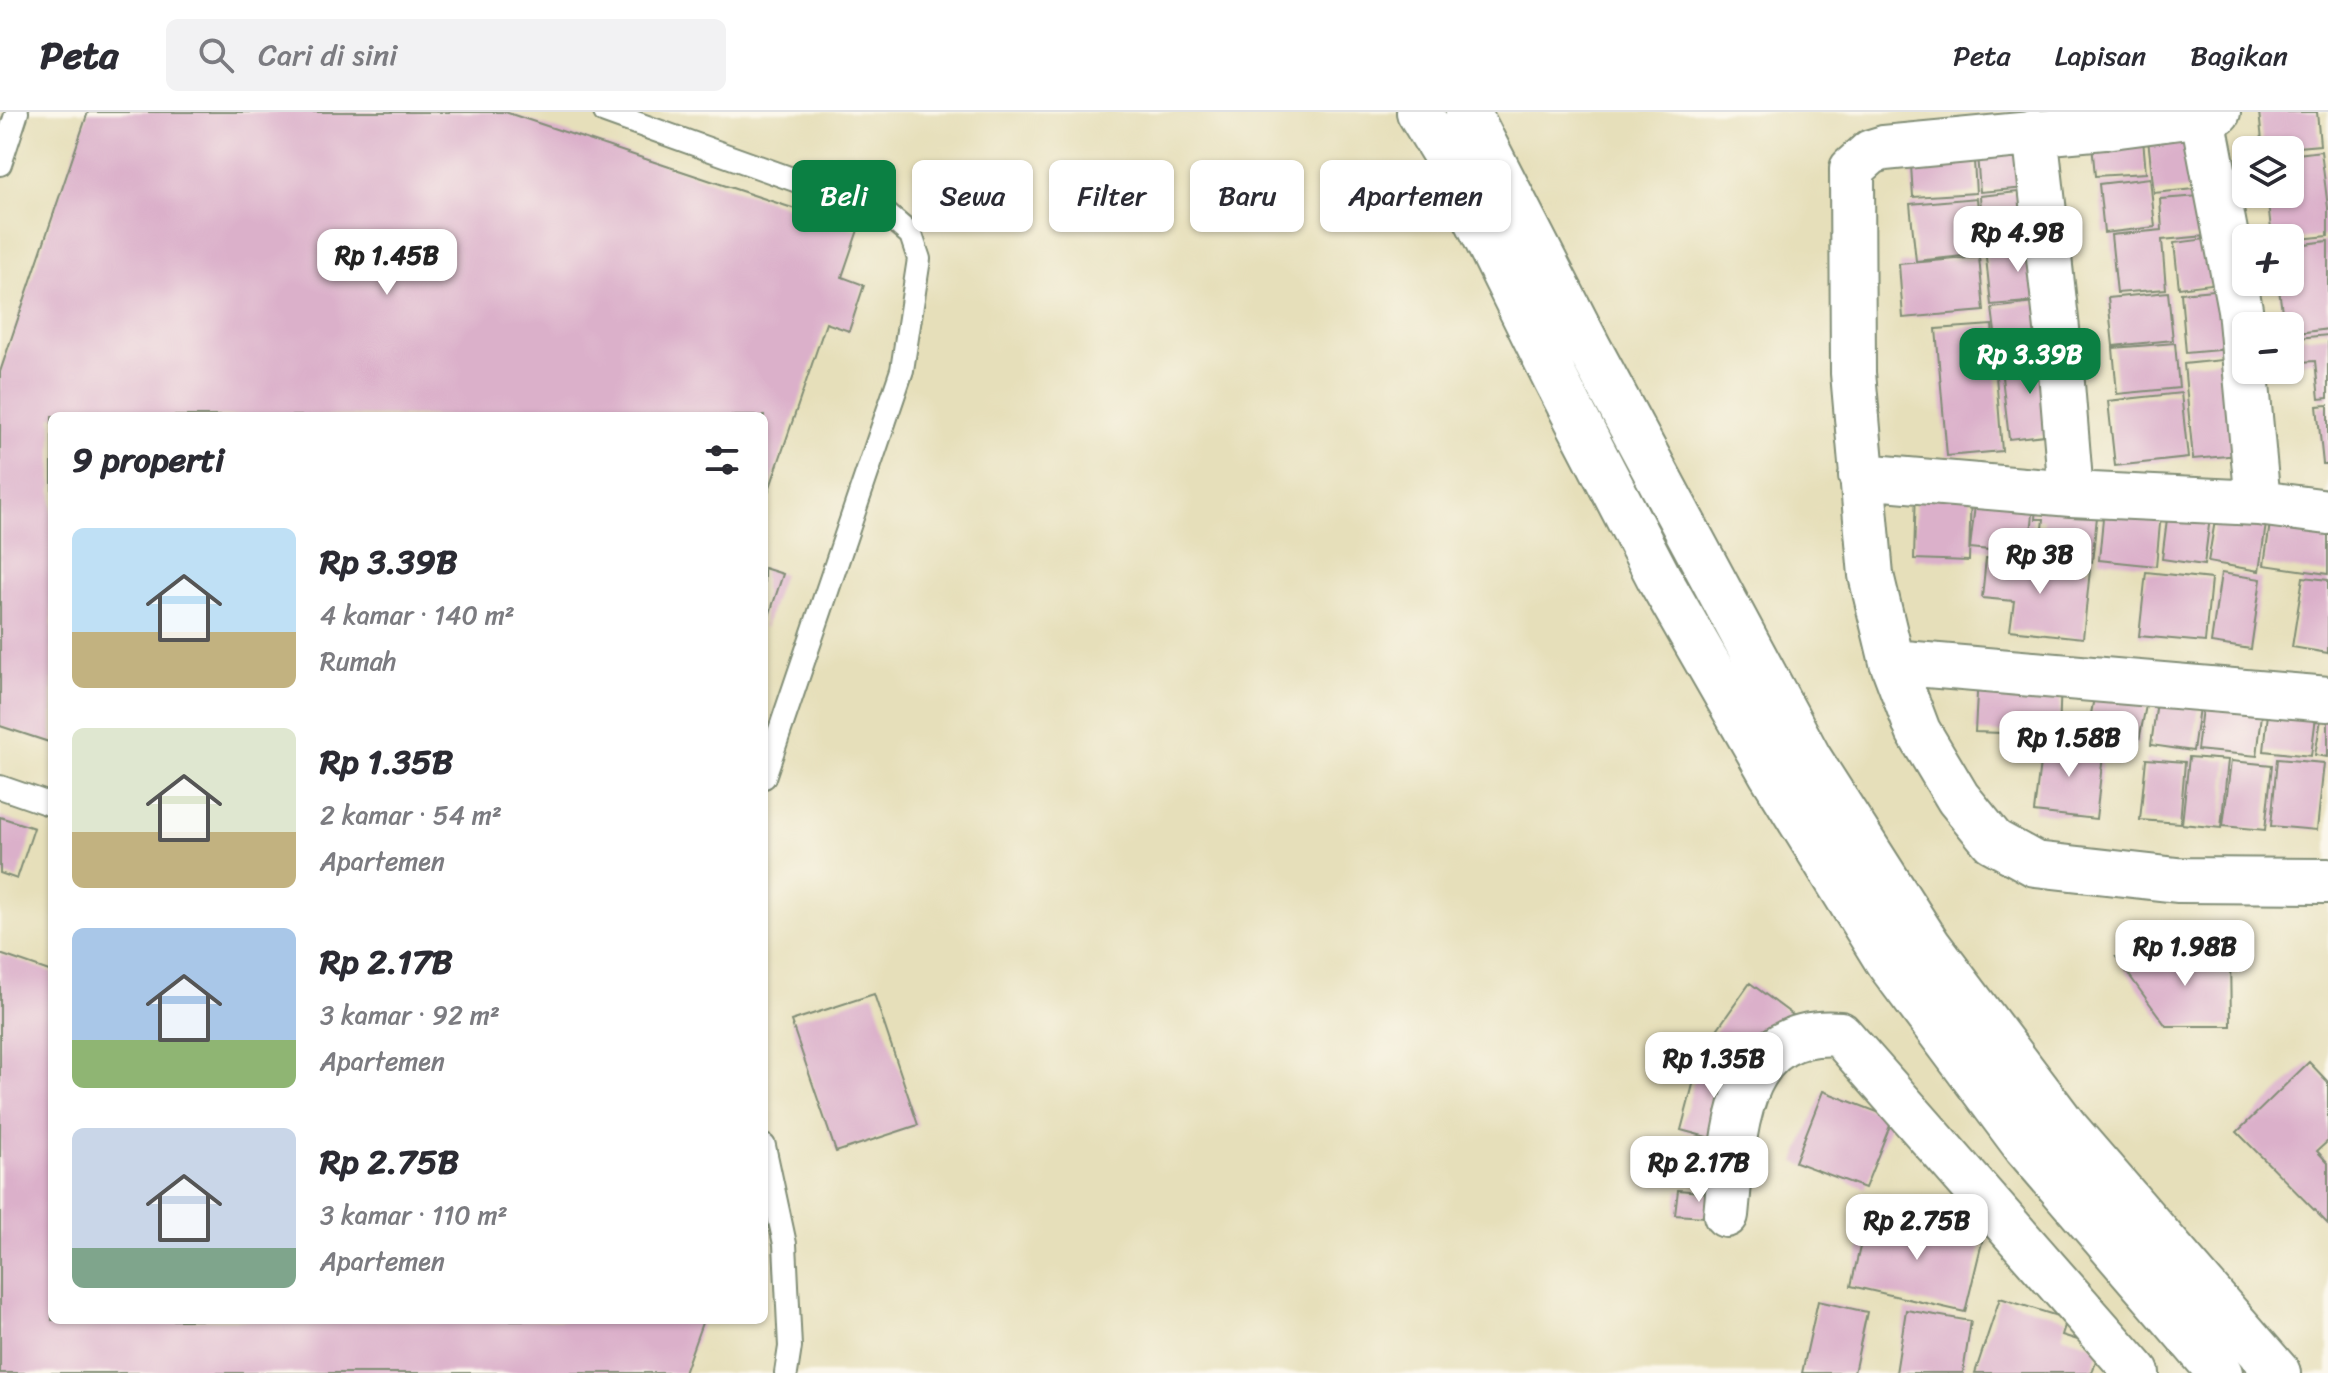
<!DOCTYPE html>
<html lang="id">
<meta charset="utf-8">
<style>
:root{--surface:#fff;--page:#f2f2f3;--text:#2b2b33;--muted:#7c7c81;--line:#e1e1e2;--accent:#0b8043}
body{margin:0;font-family:Sriracha,sans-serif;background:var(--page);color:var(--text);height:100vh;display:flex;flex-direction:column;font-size:30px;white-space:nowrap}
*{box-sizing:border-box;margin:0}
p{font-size:26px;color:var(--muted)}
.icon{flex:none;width:44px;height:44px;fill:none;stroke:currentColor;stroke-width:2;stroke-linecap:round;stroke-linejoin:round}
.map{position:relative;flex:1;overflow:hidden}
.sheet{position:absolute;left:48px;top:300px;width:720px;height:912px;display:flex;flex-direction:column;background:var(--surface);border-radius:12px;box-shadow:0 2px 6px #0004}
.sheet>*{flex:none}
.banner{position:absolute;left:792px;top:48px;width:760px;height:72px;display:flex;gap:16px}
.buttons{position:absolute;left:2232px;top:24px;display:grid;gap:16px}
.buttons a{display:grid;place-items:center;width:72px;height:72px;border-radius:12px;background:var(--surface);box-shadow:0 2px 6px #0004;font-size:40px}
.price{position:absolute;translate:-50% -68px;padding:0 18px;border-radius:16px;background:#fff;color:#222;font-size:26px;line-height:52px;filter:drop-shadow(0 2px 4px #0008)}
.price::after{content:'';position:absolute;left:50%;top:48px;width:24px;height:18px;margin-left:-12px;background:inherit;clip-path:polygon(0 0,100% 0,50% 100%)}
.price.on{background:var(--accent);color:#fff}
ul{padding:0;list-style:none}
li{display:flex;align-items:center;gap:24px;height:200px;padding:0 24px}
li span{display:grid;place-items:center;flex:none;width:224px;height:160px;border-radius:12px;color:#555}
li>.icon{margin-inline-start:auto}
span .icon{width:96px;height:96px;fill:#fffc;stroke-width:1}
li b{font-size:34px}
h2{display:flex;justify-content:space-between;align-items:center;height:96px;padding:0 24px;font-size:34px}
.tag{padding:0 28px;border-radius:12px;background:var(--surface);box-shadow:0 2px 6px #0004;font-size:28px;line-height:72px}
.tag.on{background:var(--accent);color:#fff}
header{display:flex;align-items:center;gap:48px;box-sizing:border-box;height:112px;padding:0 40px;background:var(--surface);border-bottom:2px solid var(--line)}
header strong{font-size:38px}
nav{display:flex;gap:44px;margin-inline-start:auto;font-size:28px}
.search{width:560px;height:72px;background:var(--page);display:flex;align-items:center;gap:20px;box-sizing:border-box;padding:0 28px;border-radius:12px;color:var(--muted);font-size:30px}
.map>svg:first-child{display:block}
</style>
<header>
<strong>Peta</strong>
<div class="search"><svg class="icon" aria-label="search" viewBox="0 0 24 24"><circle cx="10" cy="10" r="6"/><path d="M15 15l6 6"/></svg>Cari di sini</div>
<nav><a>Peta</a><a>Lapisan</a><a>Bagikan</a></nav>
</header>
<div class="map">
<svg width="2328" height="1261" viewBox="0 0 2328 1261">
<rect width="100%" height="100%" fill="#fbf7ec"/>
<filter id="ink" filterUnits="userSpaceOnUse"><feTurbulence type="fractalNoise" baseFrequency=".0125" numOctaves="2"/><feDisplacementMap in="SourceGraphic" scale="16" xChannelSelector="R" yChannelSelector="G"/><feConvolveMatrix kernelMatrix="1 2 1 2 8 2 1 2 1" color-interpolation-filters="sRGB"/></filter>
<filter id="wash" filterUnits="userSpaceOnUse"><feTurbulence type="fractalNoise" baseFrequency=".006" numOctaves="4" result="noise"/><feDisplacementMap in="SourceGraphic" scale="32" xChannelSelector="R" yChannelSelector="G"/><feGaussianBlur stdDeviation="1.8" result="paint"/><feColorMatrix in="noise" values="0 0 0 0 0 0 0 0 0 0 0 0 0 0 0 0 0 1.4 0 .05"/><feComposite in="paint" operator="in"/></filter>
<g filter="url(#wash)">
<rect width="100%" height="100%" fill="#e6dfba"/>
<g id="blocks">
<!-- building -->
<path fill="#dbb0ca" d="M 88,0 L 505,0 L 858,118 L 842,165 L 864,173 L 849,219 L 826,211 L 765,390 L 764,304 L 52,304 L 52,631 L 0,614 L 0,260 Z
M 2259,0 L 2317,0 L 2320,33 L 2263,38 Z
M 2197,13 L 2204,76 L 2154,81 L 2147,18 Z
M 2142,16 L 2146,61 L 2095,64 L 2091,20 Z
M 2033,24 L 2038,75 L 1980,80 L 1976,30 Z
M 1973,33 L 1976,81 L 1913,85 L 1910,37 Z
M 2321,39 L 2328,96 L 2328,124 L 2290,128 L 2290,126 L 2272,126 L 2267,82 L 2290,82 L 2290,43 Z
M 2150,66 L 2155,115 L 2104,121 L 2099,72 Z
M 2037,78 L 2041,127 L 1984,133 L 1980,84 Z
M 2214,83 L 2217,123 L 2162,128 L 2166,177 L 2117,181 L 2111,123 L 2162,118 L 2160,87 Z
M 1977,86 L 1982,142 L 1916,149 L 1910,92 Z
M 2222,125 L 2228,170 L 2179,176 L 2174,131 Z
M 2328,129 L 2328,217 L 2290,222 L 2290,214 L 2284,214 L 2278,170 L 2290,170 L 2290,134 Z
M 2045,130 L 2051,188 L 1991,193 L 1985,136 Z
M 1979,145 L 1984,199 L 1903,206 L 1899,152 Z
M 2235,176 L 2240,236 L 2186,241 L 2181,181 Z
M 2168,180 L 2173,228 L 2113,234 L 2108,186 Z
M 2051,189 L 2056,238 L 1998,244 L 1992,196 Z
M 1992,213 L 2002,339 L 1947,344 L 1936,217 Z
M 2328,223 L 2328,286 L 2319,287 L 2315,249 L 2300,250 L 2298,226 Z
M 2175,231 L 2179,276 L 2117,282 L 2113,236 Z
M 2051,241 L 2061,321 L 2009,327 L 2000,247 Z
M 2241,246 L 2251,342 L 2193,347 L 2184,252 Z
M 2181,281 L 2188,346 L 2115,354 L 2108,289 Z
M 2328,293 L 2328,352 L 2323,352 L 2317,294 Z
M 1916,375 L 1971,377 L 1969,449 L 1914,447 Z
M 1977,376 L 2035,382 L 2029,442 L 1970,436 Z
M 2038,381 L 2097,405 L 2092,450 L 2040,445 L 2044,407 L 2036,407 Z
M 2105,386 L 2162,391 L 2156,454 L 2099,448 Z
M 2169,391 L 2211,397 L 2204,453 L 2162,447 Z
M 2218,391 L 2268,399 L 2259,459 L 2208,450 Z
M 2272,397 L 2328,405 L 2328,462 L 2264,453 Z
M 1986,446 L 2090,458 L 2083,526 L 2010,518 L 2014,489 L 1982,486 Z
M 764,456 L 783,462 L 765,516 L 764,516 Z
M 2146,460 L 2211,467 L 2205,530 L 2139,524 Z
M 2221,461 L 2261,467 L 2251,537 L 2211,531 Z
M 2303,465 L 2328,468 L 2328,541 L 2292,535 Z
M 1978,563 L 2061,567 L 2059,623 L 1975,620 Z
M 2097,569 L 2149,579 L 2138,633 L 2087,624 Z
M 2159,575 L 2201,581 L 2193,639 L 2151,633 Z
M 2204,579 L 2264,586 L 2257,644 L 2197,638 Z
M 2270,583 L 2318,589 L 2311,644 L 2264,639 Z
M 2324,589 L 2328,589 L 2328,645 L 2315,643 Z
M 2043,627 L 2104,633 L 2096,707 L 2034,700 Z
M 2189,645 L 2228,648 L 2221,716 L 2182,712 Z
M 2146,647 L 2185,650 L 2180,711 L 2140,708 Z
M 2277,647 L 2324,651 L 2317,718 L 2271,714 Z
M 2231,649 L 2272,653 L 2265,718 L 2223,714 Z
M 0,705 L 34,716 L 17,767 L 0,761 Z
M 0,842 L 52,860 L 52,1208 L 703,1208 L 684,1261 L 0,1261 Z
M 2230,843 L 2231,914 L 2166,914 L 2116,845 Z
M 1750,871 L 1793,903 L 1754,957 L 1711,926 Z
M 874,882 L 918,1013 L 836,1040 L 791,909 Z
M 1700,946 L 1747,958 L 1729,1031 L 1681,1018 Z
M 2309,950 L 2328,970 L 2328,1029 L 2317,1039 L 2328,1051 L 2328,1112 L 2237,1020 Z
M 1823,979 L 1893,1006 L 1865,1076 L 1795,1050 Z
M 1678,1078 L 1723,1082 L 1721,1106 L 1675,1103 Z
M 1868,1100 L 1983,1126 L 1965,1200 L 1851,1174 Z
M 2000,1186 L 2067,1207 L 2062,1223 L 2100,1235 L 2092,1261 L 1975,1261 Z
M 1818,1189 L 1867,1200 L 1854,1261 L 1802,1261 Z
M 1906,1198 L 1971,1209 L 1963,1261 L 1896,1261 Z"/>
</g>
</g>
<g filter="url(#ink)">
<use href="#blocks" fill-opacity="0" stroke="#828e77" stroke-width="2"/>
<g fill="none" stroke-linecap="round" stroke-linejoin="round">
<!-- lane casing -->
<g stroke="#828e77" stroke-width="26">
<path id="lane" d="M 605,0 L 884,100 L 911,123 L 919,147 L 902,258 L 764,665
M 0,52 L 17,0
M 0,675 L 52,693
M 764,1034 L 785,1132 L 790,1235 L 786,1261"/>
</g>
<!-- street casing -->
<g stroke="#828e77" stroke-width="48">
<path id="street" d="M 2202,0 L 2240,197 L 2258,391
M 2218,0 L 2104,15 L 1884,36 L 1871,40 L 1852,57 L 1853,261 L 1871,463 L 1892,550 L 1918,619 L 1958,686 L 1993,729 L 2035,752 L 2177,768 L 2328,769
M 2035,20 L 2059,235 L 2071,382
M 1861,364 L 2071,382 L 2258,391 L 2328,400
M 1892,550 L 2328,587
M 1726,1103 C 1734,1027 1733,913 1840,922 L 2137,1261"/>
</g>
<!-- highway casing -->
<g stroke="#828e77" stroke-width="48">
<path id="highway" d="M 1419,0 L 1444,41 L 1555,266 L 1659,466 L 1772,663 L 1887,849 L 2026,1035 L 2220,1261
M 1468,0 L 1589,236 L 1809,646 L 1929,834 L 2066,1016 L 2278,1261"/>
</g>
<!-- lane -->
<use href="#lane" stroke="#fff" stroke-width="22"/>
<!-- street -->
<use href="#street" stroke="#fff" stroke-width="44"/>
<!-- highway -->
<use href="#highway" stroke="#fff" stroke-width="44"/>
</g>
</g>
</svg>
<div class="buttons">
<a><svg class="icon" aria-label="layers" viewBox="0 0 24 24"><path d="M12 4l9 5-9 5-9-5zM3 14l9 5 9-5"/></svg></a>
<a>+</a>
<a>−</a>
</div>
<b class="price" style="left:2018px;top:162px">Rp 4.9B</b>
<b class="price" style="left:387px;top:185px">Rp 1.45B</b>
<b class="price on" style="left:2030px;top:284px">Rp 3.39B</b>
<b class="price" style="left:2040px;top:484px">Rp 3B</b>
<b class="price" style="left:2069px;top:667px">Rp 1.58B</b>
<b class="price" style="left:2185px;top:876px">Rp 1.98B</b>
<b class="price" style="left:1714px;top:988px">Rp 1.35B</b>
<b class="price" style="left:1699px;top:1092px">Rp 2.17B</b>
<b class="price" style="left:1917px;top:1150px">Rp 2.75B</b>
<div class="banner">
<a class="tag on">Beli</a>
<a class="tag">Sewa</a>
<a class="tag">Filter</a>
<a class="tag">Baru</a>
<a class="tag">Apartemen</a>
</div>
<section class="sheet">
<h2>9 properti<svg class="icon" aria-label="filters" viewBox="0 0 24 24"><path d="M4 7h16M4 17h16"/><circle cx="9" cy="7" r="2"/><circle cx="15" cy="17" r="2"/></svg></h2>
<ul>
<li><span style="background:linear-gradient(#bfe0f5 65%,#c2b280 0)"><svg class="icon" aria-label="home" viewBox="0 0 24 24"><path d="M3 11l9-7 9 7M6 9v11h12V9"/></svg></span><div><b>Rp 3.39B</b><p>4 kamar · 140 m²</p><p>Rumah</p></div></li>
<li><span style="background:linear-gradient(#dfe7d0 65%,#c2b280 0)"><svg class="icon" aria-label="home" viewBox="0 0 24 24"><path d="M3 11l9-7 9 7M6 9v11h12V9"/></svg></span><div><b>Rp 1.35B</b><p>2 kamar · 54 m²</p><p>Apartemen</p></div></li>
<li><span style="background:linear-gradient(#a9c7e8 70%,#8fb573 0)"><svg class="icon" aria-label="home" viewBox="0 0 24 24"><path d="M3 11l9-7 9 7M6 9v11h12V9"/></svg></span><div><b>Rp 2.17B</b><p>3 kamar · 92 m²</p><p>Apartemen</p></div></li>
<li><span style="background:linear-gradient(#c9d6e8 75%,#7fa58c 0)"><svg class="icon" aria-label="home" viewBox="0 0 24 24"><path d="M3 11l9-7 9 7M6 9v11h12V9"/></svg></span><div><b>Rp 2.75B</b><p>3 kamar · 110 m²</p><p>Apartemen</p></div></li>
</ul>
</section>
</div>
